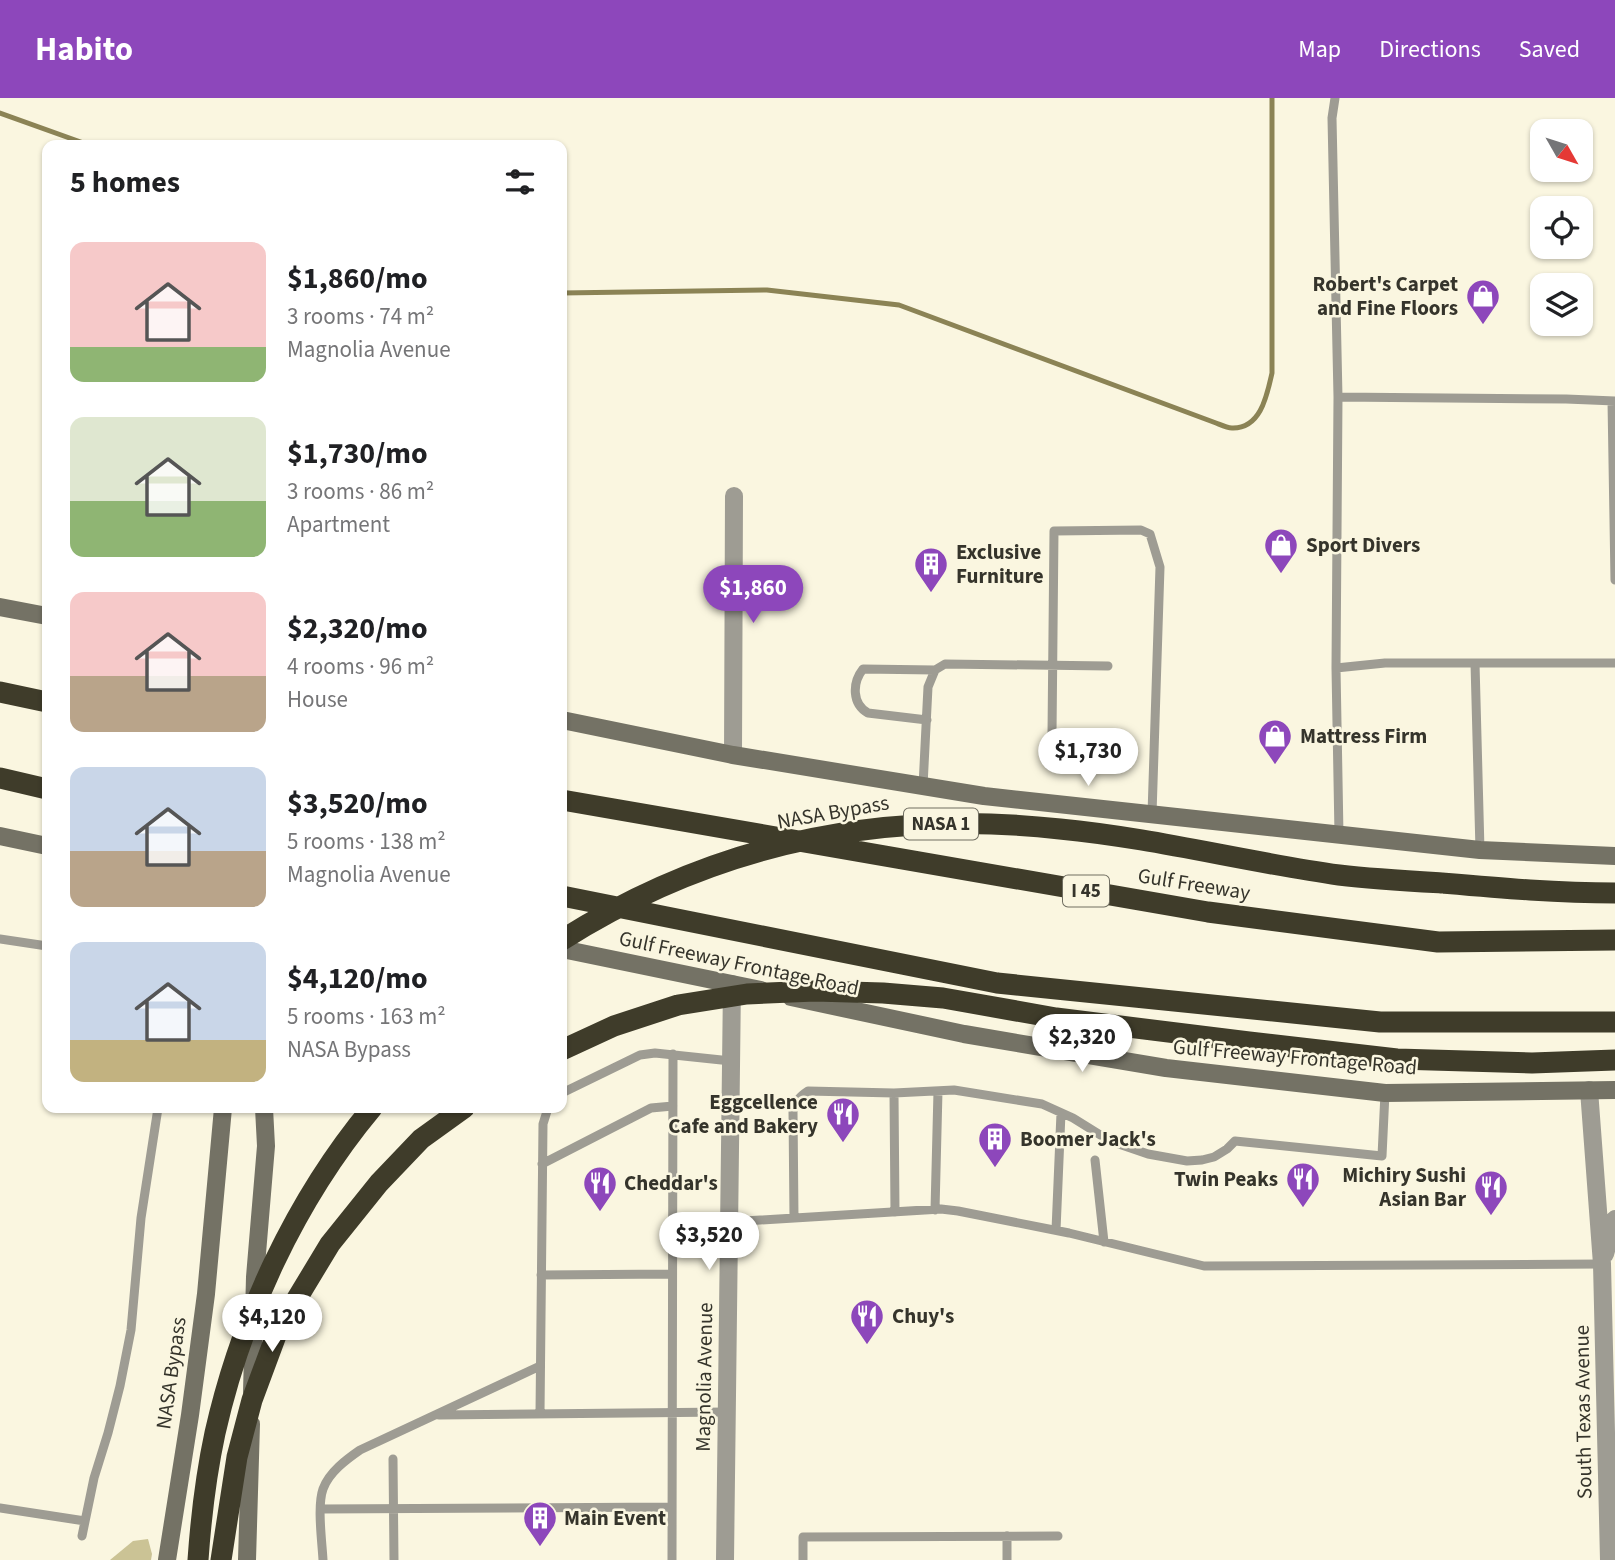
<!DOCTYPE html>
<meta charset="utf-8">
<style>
:root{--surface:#fff;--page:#f6f6f6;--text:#202124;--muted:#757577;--accent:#8d47bb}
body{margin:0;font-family:"Source Sans 3",sans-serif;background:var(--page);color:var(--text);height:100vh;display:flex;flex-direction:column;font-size:26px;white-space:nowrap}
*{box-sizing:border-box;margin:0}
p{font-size:23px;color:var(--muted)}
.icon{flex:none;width:38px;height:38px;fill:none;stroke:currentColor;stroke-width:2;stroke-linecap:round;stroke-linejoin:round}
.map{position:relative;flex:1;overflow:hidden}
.drawer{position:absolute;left:42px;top:42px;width:525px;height:973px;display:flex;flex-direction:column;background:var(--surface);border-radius:14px;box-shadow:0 2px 5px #0004}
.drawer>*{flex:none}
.needle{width:46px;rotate:129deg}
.controls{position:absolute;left:1530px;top:21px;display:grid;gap:14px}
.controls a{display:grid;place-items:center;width:63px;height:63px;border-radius:14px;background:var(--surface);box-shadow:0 2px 5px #0004;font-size:35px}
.price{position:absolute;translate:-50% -60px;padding:0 16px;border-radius:24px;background:#fff;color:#222;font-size:23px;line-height:46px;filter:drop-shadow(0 2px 4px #0008)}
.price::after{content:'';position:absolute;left:50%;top:42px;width:21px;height:16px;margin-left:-10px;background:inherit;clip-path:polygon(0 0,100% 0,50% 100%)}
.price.on{background:var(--accent);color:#fff}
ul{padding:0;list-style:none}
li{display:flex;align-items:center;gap:21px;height:175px;padding:0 28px}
li span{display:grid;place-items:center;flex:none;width:196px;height:140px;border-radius:14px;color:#555}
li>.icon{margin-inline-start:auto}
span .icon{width:84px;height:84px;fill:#fffc;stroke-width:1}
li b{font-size:30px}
h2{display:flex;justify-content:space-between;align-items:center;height:84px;padding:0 28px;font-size:30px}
header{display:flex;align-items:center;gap:42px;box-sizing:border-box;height:98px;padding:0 35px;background:var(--accent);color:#fff}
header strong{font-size:33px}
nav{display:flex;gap:38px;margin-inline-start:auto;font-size:24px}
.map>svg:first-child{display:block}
</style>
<header>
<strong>Habito</strong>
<nav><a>Map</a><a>Directions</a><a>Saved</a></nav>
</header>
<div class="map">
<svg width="1615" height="1462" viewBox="0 0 1615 1462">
<rect width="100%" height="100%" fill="#faf6e0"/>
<!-- green -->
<path fill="#cbc395" d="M 148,1441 L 152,1456 L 151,1462 L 110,1462 L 133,1443 Z"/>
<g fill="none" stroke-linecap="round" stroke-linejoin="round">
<!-- stream -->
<path stroke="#8b8355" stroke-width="5" d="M 0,15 L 89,47
M 562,195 L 767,192 L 899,207 L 1216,325 C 1221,327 1227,330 1232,330 C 1261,331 1267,297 1272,275 L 1272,0"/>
<!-- service -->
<path stroke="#9e9c93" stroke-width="9" d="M 1335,0 L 1332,20 L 1338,299 L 1336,570 L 1339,737
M 1338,299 L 1566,301 L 1615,303
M 1612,303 L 1615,482
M 1475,565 L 1480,752
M 1336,570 L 1385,565 L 1615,565
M 927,622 L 868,615 C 852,606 852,585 863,571 L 935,572
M 1108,644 C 1088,645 1068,652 1052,636 L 1054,433 L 1141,432 L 1150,436 L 1160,469 L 1152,716
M 923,688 L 928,589 L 935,572 L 945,566 L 1108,568
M 0,841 L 47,848
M 562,995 L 640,957 L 655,955 L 731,963
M 894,995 L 954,992 L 1042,1006 L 1073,1020 L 1110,1043 L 1148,1056 L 1187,1063 L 1202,1062 L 1214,1059 L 1227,1051 L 1235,1043 L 1382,1058 L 1385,995
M 1095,1062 L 1104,1144
M 542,1066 L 651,1010 L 673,1008
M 935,1112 L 938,993
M 794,1120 L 793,1013 C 796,1003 799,999 808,993 L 894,995 L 895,1114
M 673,1124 L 729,1124 L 941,1111 L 958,1113 L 1069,1135 L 1204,1168 L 1602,1166
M 1056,1132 L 1061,1015
M 541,1177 L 672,1176
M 540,1316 L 543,1026 L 548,1010
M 439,1317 L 726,1314
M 393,1361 L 394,1462
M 0,1410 L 85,1423
M 321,1411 L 672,1409
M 82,1438 L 94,1380 L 108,1335 L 120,1288 L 131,1232 L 141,1120 L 158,1010
M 1007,1438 L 1007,1462
M 323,1462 C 322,1443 317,1408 323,1391 C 329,1374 347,1361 360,1352 L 540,1268
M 672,1462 L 673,956
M 803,1462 L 803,1439 L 1058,1438"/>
<!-- minor -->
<path stroke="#9e9c93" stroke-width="18" d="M 733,657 L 734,398
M 1589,992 L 1602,1166 L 1609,1462
M 1605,1156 L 1615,1121
M 725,1462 L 732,886"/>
<!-- secondary -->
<path stroke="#747265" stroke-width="18" d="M 0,509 L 47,518
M 562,622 L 733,657 L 984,698 L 1480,752 L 1615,758
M 0,738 L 47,748
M 562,851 L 761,892
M 791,899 L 964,936 L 1166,970 L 1385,995 L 1615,992
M 252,1294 L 255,1179 L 266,1048 L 264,1010
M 167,1462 L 190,1317 L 206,1196 L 223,1010
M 247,1462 L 251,1326"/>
<!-- motorway -->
<path stroke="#3f3c2a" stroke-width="21" d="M 0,594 L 47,604
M 0,680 L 47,691
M 562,702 L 1208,814 L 1438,844 L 1615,842
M 562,798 L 997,885 L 1380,924 L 1615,924
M 562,842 C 714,746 882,711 1060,731 C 1154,740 1246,764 1339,777 C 1373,781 1408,783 1442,785 C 1500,790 1557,795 1615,795
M 562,952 L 614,928 L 678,907 L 747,896 L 815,893 L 883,895 L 943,900 L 1056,920 L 1249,944 L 1397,961 L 1532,965 L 1615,962
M 198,1462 C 201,1419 206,1377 215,1335 C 241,1219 296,1101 372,1010
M 221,1462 L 237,1359 L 252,1302 L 278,1232 L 330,1146 L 379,1085 L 421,1041 L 464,1010"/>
</g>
<!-- icons -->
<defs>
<g id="shop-pin" transform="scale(1.75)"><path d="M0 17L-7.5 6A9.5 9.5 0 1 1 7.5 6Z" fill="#8d47bb" stroke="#faf6e0"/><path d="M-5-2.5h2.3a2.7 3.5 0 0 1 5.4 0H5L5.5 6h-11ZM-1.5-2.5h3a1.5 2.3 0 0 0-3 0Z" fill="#fff"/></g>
<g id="building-pin" transform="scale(1.75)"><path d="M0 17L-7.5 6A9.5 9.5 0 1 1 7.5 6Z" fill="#8d47bb" stroke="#faf6e0"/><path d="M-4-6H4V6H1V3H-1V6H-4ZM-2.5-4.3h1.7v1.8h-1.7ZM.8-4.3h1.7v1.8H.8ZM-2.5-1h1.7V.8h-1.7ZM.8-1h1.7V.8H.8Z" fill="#fff"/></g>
<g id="restaurant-pin" transform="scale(1.75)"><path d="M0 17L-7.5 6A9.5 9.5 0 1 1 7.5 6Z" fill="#8d47bb" stroke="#faf6e0"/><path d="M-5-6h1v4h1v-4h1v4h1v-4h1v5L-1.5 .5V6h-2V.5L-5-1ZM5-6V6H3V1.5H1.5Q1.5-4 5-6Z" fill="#fff"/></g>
</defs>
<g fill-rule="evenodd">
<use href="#shop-pin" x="1483" y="198"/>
<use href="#shop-pin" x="1281" y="447"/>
<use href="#building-pin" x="931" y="466"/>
<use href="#shop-pin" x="1275" y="638"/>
<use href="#restaurant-pin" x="843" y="1016"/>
<use href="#building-pin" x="995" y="1041"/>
<use href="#restaurant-pin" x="1303" y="1081"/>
<use href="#restaurant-pin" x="600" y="1085"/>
<use href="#restaurant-pin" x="1491" y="1089"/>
<use href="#restaurant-pin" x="867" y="1218"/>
<use href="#building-pin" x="540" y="1420"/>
</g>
<g text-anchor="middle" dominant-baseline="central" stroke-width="5" stroke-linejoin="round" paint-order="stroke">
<!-- shield labels -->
<g fill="#faf6e0" stroke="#706e61" stroke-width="2">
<rect x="904" y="710.5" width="74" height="31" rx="5"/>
<rect x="1063" y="777.5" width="46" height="31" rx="5"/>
</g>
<g font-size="19" font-weight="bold" fill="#35342b">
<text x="941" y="726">NASA 1</text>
<text x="1086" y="793">I 45</text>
</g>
<!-- poi labels -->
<g font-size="21" font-weight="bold" fill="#35342b" stroke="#faf6e0" text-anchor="start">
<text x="1458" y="186" text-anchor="end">Robert's Carpet<tspan x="1458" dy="24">and Fine Floors</tspan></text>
<text x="1306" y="447">Sport Divers</text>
<text x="956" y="454">Exclusive<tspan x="956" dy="24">Furniture</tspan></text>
<text x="1300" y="638">Mattress Firm</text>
<text x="818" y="1004" text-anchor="end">Eggcellence<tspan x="818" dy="24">Cafe and Bakery</tspan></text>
<text x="1020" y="1041">Boomer Jack's</text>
<text x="1466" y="1077" text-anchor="end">Michiry Sushi<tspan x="1466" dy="24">Asian Bar</tspan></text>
<text x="1278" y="1081" text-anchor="end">Twin Peaks</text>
<text x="624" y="1085">Cheddar's</text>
<text x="892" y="1218">Chuy's</text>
<text x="564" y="1420">Main Event</text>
</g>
<!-- street labels -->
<g font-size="21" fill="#35342b" stroke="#faf6e0">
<text transform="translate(833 714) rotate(-10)">NASA Bypass</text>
<text transform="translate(1194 786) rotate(9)">Gulf Freeway</text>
<text transform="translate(739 865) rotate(12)">Gulf Freeway Frontage Road</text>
<text transform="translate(1295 959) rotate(5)">Gulf Freeway Frontage Road</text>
<text transform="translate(171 1275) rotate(-82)">NASA Bypass</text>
<text transform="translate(704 1279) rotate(-89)">Magnolia Avenue</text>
<text transform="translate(1583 1314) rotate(-91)">South Texas Avenue</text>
</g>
</g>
</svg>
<div class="controls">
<a><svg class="needle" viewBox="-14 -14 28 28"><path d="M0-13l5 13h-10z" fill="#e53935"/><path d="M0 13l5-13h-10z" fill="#757577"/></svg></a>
<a><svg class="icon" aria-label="locate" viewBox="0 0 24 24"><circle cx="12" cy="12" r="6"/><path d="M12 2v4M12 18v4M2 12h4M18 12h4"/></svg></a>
<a><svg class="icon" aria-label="layers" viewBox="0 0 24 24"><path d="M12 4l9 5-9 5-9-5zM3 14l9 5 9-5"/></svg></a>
</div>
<b class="price on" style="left:753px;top:527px">$1,860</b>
<b class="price" style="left:1088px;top:690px">$1,730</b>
<b class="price" style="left:1082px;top:976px">$2,320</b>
<b class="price" style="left:709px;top:1174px">$3,520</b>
<b class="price" style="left:272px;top:1256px">$4,120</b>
<section class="drawer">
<h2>5 homes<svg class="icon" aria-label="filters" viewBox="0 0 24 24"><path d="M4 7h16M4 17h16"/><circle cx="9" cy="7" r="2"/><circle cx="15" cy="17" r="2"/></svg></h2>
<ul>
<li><span style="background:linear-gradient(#f6c9c9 75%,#8fb573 0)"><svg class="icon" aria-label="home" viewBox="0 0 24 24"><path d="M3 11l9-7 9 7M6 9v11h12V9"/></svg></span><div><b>$1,860/mo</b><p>3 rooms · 74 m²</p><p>Magnolia Avenue</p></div></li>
<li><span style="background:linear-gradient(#dfe7d0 60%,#8fb573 0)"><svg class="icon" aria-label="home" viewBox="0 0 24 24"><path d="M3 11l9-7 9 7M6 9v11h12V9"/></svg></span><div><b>$1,730/mo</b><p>3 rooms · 86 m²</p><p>Apartment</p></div></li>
<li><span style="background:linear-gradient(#f6c9c9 60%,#b9a48a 0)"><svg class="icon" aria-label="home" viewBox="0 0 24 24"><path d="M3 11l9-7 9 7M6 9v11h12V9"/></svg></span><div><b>$2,320/mo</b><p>4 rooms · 96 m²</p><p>House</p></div></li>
<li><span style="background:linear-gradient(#c9d6e8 60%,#b9a48a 0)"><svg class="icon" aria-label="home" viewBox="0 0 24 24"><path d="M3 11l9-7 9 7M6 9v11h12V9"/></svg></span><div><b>$3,520/mo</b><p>5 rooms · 138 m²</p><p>Magnolia Avenue</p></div></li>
<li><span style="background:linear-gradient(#c9d6e8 70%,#c2b280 0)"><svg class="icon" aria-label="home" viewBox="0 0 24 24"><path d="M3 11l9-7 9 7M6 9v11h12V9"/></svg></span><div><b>$4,120/mo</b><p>5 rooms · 163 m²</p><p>NASA Bypass</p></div></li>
</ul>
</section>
</div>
